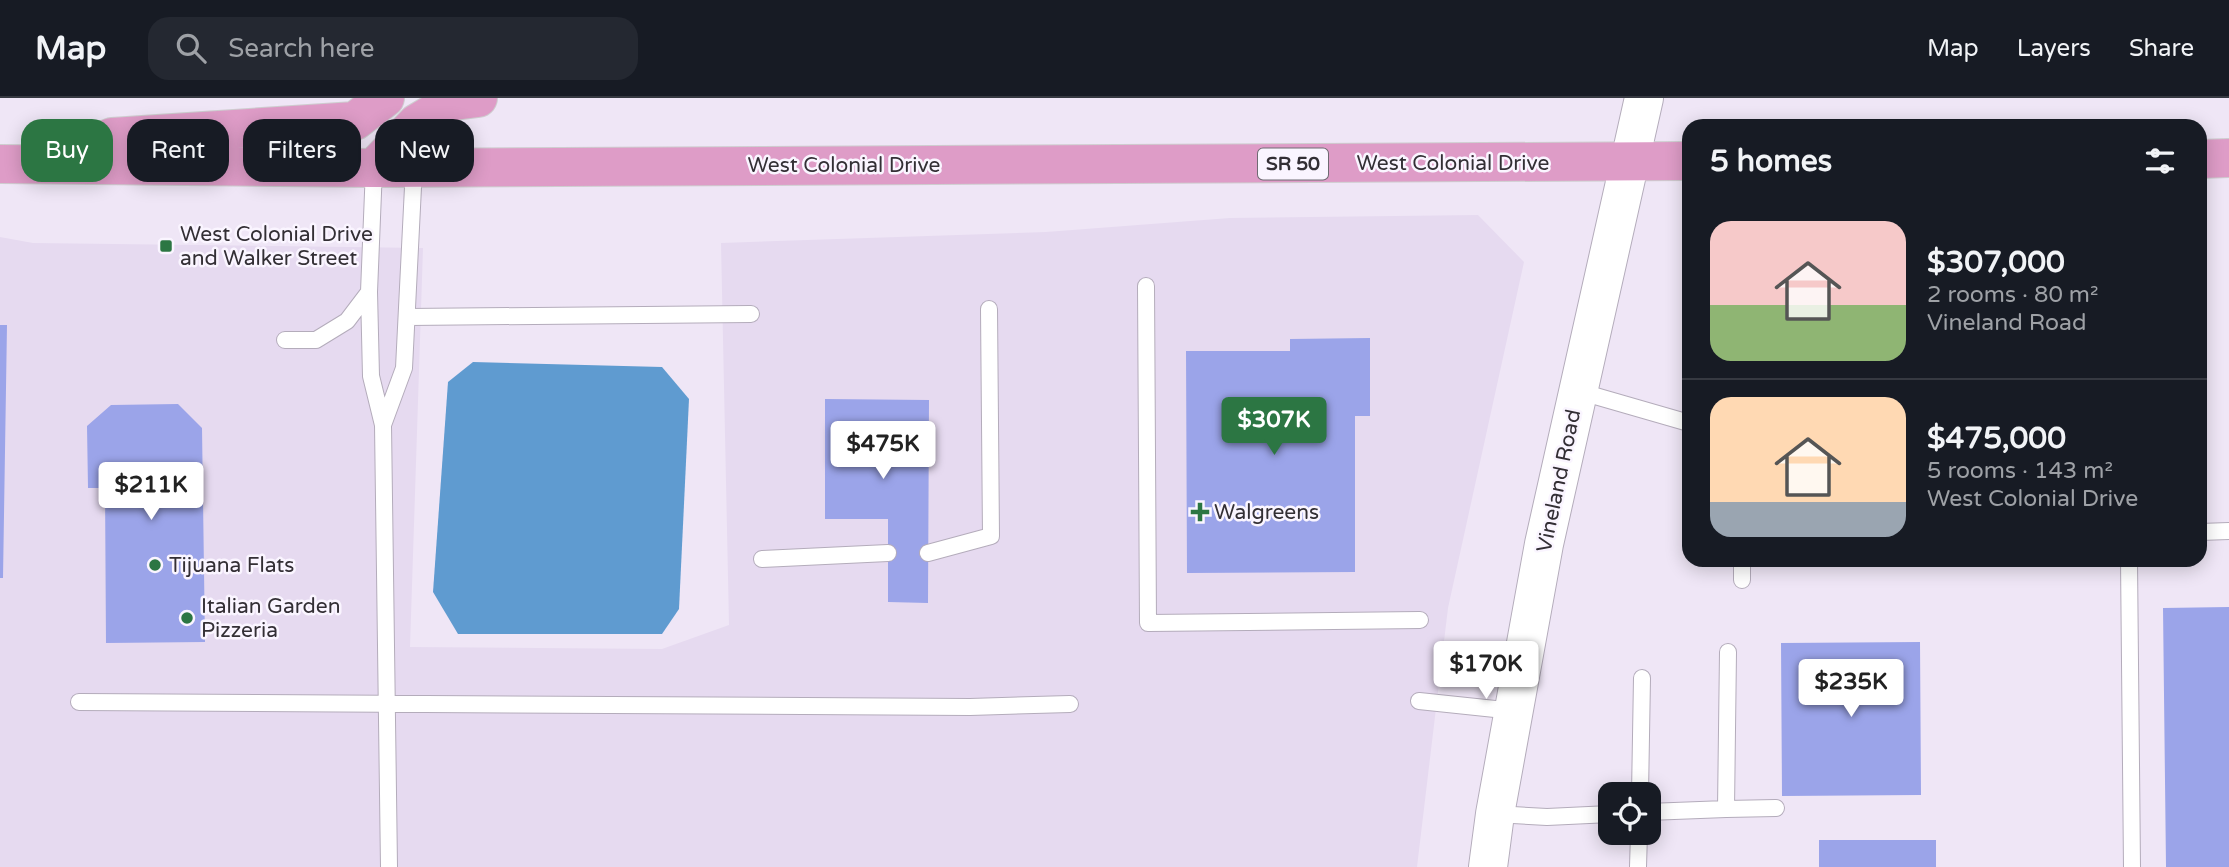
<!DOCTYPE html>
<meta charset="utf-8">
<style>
:root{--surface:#171b24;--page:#242831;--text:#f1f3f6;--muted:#9ea1a6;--line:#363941;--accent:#2c7643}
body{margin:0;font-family:"Varela Round",sans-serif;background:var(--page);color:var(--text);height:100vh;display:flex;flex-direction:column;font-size:26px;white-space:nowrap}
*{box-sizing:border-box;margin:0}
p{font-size:23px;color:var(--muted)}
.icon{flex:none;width:38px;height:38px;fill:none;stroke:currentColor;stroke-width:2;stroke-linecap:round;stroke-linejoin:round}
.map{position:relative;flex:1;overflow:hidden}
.details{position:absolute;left:1682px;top:21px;width:525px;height:448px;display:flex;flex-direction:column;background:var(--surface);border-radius:21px;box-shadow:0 4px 18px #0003}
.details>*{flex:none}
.banner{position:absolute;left:21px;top:21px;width:665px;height:63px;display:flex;gap:14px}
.controls{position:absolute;left:1598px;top:684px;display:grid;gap:14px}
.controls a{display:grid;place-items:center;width:63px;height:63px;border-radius:14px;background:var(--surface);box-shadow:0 4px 18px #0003;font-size:35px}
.price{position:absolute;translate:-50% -60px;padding:0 16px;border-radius:7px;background:#fff;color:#222;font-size:23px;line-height:46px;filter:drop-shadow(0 2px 4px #0008)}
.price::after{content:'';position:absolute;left:50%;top:42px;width:21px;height:16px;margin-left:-10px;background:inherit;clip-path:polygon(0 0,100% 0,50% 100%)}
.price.current{background:var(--accent);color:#fff}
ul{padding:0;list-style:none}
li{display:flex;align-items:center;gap:21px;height:175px;padding:0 28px}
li+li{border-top:2px solid var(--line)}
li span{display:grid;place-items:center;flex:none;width:196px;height:140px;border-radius:21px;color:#555}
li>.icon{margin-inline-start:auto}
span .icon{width:84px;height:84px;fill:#fffc;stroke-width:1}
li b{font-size:30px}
h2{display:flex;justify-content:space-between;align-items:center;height:84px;padding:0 28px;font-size:30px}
.pill{padding:0 24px;border-radius:21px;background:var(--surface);box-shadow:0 4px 18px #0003;font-size:24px;line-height:63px}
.pill.current{background:var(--accent);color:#fff}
header{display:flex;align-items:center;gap:42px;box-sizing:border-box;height:98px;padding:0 35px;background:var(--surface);border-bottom:2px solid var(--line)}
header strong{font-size:33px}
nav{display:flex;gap:38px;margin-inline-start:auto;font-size:24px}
.search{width:490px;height:63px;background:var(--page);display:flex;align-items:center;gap:18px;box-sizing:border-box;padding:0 24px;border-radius:21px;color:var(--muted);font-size:26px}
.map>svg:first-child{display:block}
</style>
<header>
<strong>Map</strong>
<div class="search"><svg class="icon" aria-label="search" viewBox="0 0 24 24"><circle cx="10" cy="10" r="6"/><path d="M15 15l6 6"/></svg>Search here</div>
<nav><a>Map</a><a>Layers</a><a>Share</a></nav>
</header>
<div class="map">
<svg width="2229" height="769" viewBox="0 0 2229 769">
<rect width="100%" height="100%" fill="#efe6f6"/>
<!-- built -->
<path fill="#e6daf0" d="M 1478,117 L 1524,164 L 1448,510 L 1417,769 L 0,769 L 0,139 L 33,145 L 423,150 L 410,549 L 662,551 L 729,527 L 721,145 L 1046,134 L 1230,120 Z"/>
<!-- water -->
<path fill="#5f9bd0" d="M 473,264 L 662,269 L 689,301 L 679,511 L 662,536 L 458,536 L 433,494 L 448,284 Z"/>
<!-- building -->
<path fill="#9ba4e9" d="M 0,227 L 7,227 L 3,480 L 0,480 Z
M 1370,240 L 1370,318 L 1355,318 L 1355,474 L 1187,475 L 1186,253 L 1290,253 L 1290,241 Z
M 825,301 L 929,302 L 928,505 L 888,504 L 888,421 L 825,421 Z
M 178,306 L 202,330 L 205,544 L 106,545 L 105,390 L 88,390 L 87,328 L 111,307 Z
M 2229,509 L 2229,769 L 2166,769 L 2163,510 Z
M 1920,544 L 1921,697 L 1782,698 L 1781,545 Z
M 1819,742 L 1936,742 L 1936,769 L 1819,769 Z"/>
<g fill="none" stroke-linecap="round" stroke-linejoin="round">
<!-- service casing -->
<g stroke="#b4acbb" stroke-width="18">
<path id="service" d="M 374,70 L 369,194 L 371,278 L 383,327 L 389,769
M 1146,188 L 1148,525 L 1420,522
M 408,219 L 751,216
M 285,242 L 316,242 L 347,223 L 369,194
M 1578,293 L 1689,325
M 383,327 L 404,270 L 414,69
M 2200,434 L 2229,433
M 928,455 L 991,438 L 989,211
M 762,461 L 888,455
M 1742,462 L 1742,482
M 2129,462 L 2132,769
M 1419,603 L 1514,613
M 79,604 L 970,609 L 1070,606
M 1640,696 L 1642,580
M 1726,711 L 1776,710
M 1648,714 L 1726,711 L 1728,554
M 1495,716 L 1547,719 L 1610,716
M 1638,769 L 1639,735"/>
</g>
<!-- secondary casing -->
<g stroke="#b4acbb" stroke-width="40">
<path id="secondary" d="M 1488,769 L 1495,716 L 1544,446 L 1644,0"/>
</g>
<!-- trunk casing -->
<g stroke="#cecdcf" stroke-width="40">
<path id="trunk" d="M 62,59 L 112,39 L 355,23 L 385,0
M 2200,61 L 2229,60
M 0,66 L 374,70 L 1689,63
M 374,70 L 417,25 L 454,3 L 478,0"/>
</g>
<!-- service -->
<use href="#service" stroke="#fff" stroke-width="16"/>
<!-- secondary -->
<use href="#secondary" stroke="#fff" stroke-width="38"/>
<!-- trunk -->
<use href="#trunk" stroke="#de9cc7" stroke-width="38"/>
</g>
<!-- markers -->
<g fill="#2c7643" stroke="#faf5ff" stroke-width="2.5">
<rect x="159" y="141" width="14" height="14" rx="3.5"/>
<path d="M1196.5 403.5h7v7h7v7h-7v7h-7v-7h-7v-7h7z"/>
<circle cx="155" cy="467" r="7"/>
<circle cx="187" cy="520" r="7"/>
</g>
<g text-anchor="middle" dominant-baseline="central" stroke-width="5" stroke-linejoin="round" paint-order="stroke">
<!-- shield labels -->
<rect fill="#faf5ff" stroke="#6f6a72" stroke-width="2" x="1258" y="50.5" width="70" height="31" rx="5"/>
<g font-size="19" font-weight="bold" fill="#332f35">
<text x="1293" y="66">SR 50</text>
</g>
<!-- street labels -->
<g font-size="21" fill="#332f35" stroke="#faf5ff">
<text x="1453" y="65">West Colonial Drive</text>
<text x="844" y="67">West Colonial Drive</text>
<text transform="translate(1559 383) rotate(-78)">Vineland Road</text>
</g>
<!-- poi labels -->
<g font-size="21" fill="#332f35" stroke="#faf5ff" text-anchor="start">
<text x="180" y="136">West Colonial Drive<tspan x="180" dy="24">and Walker Street</tspan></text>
<text x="1214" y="414">Walgreens</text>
<text x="169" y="467">Tijuana Flats</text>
<text x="201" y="508">Italian Garden<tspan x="201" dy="24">Pizzeria</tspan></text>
</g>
</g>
</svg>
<div class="controls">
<a><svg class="icon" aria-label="locate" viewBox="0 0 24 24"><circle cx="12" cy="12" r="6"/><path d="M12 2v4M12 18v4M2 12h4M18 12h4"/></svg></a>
</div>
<b class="price current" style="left:1274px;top:359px">$307K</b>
<b class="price" style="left:883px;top:383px">$475K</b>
<b class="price" style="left:151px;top:424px">$211K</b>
<b class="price" style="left:1486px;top:603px">$170K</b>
<b class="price" style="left:1851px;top:621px">$235K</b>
<div class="banner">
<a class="pill current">Buy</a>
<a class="pill">Rent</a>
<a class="pill">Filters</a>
<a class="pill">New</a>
</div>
<section class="details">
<h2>5 homes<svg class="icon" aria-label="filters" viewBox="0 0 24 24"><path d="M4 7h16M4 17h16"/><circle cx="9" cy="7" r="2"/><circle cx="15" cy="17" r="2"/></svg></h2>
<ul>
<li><span style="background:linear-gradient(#f6c9c9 60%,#8fb573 0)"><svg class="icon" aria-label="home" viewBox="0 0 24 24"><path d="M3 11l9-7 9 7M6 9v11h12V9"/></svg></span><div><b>$307,000</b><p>2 rooms · 80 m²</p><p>Vineland Road</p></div></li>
<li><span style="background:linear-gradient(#ffd9b3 75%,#9aa5b1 0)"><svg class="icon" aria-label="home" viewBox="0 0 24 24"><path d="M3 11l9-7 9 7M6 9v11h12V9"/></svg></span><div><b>$475,000</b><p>5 rooms · 143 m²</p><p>West Colonial Drive</p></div></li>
</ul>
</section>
</div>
